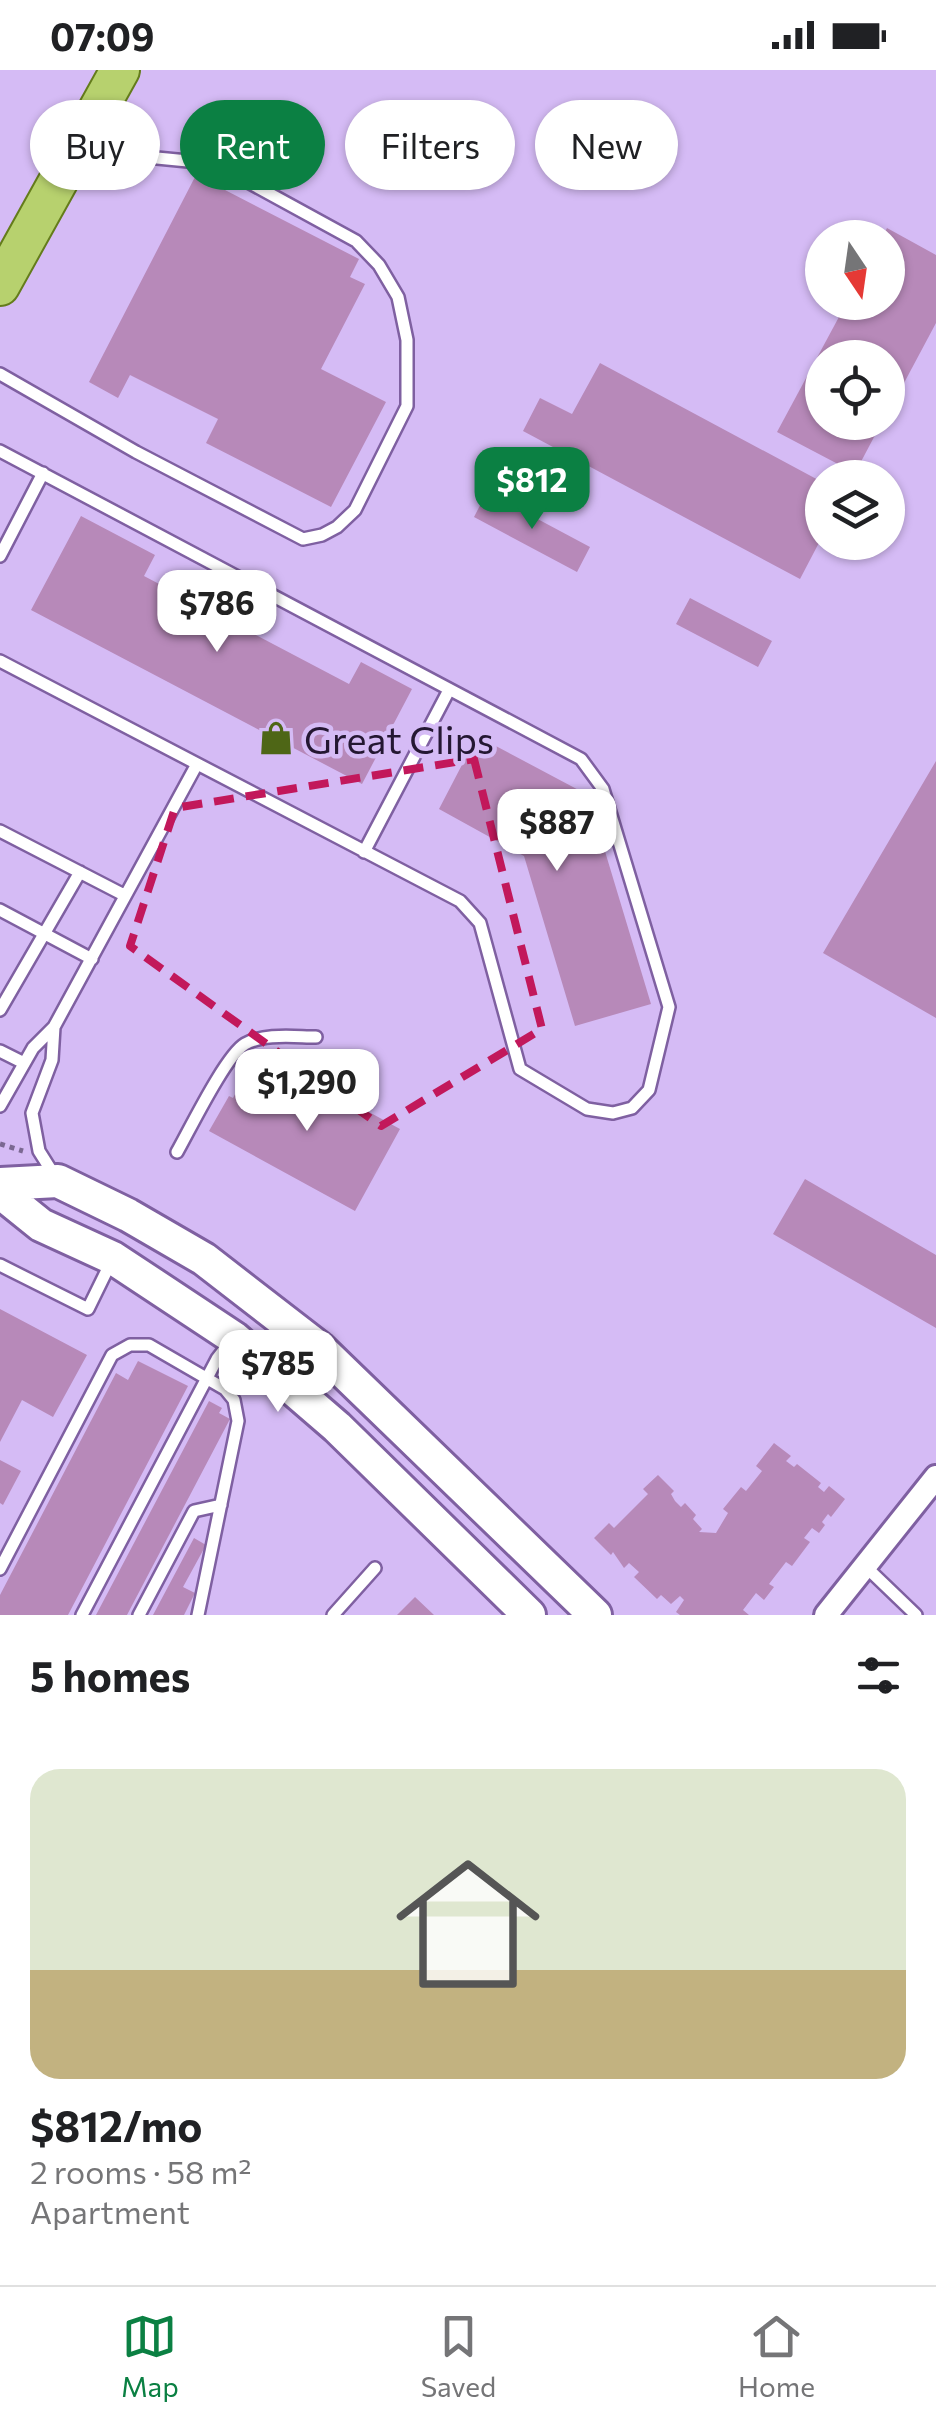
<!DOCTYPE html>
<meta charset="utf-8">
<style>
:root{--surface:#fff;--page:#f6f6f6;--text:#202124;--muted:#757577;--line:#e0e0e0;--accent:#0b8043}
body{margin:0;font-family:Commissioner,sans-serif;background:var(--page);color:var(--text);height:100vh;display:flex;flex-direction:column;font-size:38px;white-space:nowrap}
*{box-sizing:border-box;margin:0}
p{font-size:32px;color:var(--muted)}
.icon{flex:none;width:55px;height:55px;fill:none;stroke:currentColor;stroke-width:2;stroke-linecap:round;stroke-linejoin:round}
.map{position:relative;height:1545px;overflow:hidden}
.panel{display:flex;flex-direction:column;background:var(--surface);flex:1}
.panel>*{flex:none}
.guide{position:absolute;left:30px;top:30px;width:878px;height:90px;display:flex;gap:20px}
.needle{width:65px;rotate:167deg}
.fabs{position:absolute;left:805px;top:150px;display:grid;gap:20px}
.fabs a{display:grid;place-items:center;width:100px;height:100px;border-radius:50%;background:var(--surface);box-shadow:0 2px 8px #0004;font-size:50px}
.price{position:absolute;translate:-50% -85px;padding:0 22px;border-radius:20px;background:#fff;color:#222;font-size:32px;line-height:65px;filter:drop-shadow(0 2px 5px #0008)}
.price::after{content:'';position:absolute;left:50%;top:60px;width:30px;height:22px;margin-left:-15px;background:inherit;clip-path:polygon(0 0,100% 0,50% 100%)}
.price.selected{background:var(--accent);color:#fff}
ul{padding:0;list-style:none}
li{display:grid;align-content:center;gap:20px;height:530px;padding:0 30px}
li span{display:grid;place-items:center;height:310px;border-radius:30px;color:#555}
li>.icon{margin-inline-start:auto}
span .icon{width:180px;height:180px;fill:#fffc;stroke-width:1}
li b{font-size:42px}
h2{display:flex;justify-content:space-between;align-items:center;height:120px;padding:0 30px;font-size:42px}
.chip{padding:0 35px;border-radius:45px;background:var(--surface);box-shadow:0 2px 8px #0004;font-size:35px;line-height:90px}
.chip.selected{background:var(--accent);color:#fff}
.status{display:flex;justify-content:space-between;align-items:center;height:70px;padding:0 50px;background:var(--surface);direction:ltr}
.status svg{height:28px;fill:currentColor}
.tabs{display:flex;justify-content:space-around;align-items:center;height:140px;border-top:2px solid var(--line);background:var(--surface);font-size:28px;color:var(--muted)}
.tabs a{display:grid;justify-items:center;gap:5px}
.tabs .selected{color:var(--accent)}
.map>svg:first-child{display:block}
</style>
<div class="status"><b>07:09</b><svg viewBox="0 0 49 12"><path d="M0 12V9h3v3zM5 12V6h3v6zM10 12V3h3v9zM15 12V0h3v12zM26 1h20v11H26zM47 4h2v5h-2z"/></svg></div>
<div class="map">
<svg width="936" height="1545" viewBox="0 0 936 1545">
<rect width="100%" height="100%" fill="#d5bbf5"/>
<!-- building -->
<path fill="#b789b9" d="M 196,105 L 359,189 L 350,207 L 365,214 L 321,299 L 386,332 L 331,437 L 206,373 L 218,349 L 130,305 L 118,328 L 89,312 Z
M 887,158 L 936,185 L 936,253 L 888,343 L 888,288 L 822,288 L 822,352 L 882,352 L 855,403 L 777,362 L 847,232 L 888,232 L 888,168 L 882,168 Z
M 600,293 L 822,412 L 822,467 L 800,509 L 523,361 L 540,328 L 572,344 Z
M 487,422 L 590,477 L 577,502 L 474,447 Z
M 81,446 L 155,485 L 144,506 L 349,614 L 361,592 L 412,619 L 362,714 L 31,540 Z
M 690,528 L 772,571 L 758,597 L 676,554 Z
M 477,666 L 588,725 L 651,934 L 575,956 L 524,786 L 439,739 Z
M 936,691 L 936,948 L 823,883 Z
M 250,996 L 288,1016 L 296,1002 L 400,1059 L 355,1141 L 209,1061 L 229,1026 L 233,1028 Z
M 805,1109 L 936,1185 L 936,1258 L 773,1164 Z
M 0,1239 L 87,1285 L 53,1347 L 22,1330 L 0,1372 Z
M 138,1291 L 188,1316 L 68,1545 L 0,1545 L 0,1525 L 116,1303 L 128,1310 Z
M 209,1331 L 222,1338 L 219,1343 L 230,1349 L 127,1545 L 96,1545 Z
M 774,1373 L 791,1386 L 786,1391 L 794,1397 L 797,1394 L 821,1413 L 818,1417 L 824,1422 L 829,1416 L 845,1429 L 831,1447 L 828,1444 L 822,1452 L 825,1455 L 819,1463 L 812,1458 L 804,1468 L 810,1472 L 792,1496 L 786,1492 L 769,1514 L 774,1517 L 764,1530 L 756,1523 L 743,1540 L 749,1545 L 680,1545 L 676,1542 L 684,1530 L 680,1526 L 671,1534 L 661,1525 L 657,1529 L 634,1507 L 639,1502 L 629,1493 L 624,1498 L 613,1482 L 611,1485 L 594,1468 L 609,1453 L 614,1458 L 648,1424 L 643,1419 L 658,1405 L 674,1421 L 671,1424 L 675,1431 L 681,1437 L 685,1433 L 696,1445 L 693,1449 L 702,1459 L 699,1462 L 716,1463 L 728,1443 L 723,1439 L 741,1417 L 746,1421 L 762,1401 L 756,1396 Z
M 0,1390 L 21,1401 L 3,1435 L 0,1433 Z
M 194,1468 L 206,1475 L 183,1517 L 195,1523 L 184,1545 L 153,1545 Z
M 415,1527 L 434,1545 L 397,1545 Z"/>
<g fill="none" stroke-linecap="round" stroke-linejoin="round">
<!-- lane casing -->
<g stroke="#7f60a1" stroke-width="16">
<path id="lane" d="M 0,304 L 136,382 L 303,469 L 322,465 L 337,457 L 355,440 L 407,336 L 407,270 L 398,227 L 379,195 L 356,171 L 228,101 L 198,92 L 157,88 L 94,60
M 0,381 L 581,689 L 603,719 L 669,937 L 649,1020 L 632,1038 L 613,1043 L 587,1039 L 520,999 L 480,853 L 460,831 L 0,591
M 0,486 L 43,403
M 0,761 L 124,825
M 364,782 L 449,620
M 0,840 L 92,889
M 0,940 L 80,802
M 54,957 L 52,990 L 32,1043 L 39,1081 L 56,1108
M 0,981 L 24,993
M 0,1036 L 33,978 L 54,957 L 197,694
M 177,1082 C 190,1059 226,985 245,974 C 264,963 295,967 316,967
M 0,1195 L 88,1239 L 111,1192
M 865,1496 L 916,1545
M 0,1499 L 112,1285 L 130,1275 L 149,1275 L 225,1319 L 234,1330 L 238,1351 L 198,1545
M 82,1545 L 217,1289 L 231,1271
M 139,1545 L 194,1441 L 221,1435
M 333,1545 L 375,1498"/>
</g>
<!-- street casing -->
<g stroke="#7f60a1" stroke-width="28">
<path id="street" d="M 826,1545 L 936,1407"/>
</g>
<!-- secondary casing -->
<g stroke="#7f60a1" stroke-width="38">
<path id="secondary" d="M 0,1114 L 58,1111 L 128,1145 L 204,1189 L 319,1278 L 595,1545
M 0,1122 L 41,1155 L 113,1188 L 234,1268 L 337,1357 L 529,1545"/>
</g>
<!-- primary casing -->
<g stroke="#647c1b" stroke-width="42">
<path id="primary" d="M 0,216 L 120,0"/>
</g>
<!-- path -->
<path stroke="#7b6892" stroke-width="5" stroke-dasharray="5 5" stroke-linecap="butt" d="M 0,1074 L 23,1081"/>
<!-- lane -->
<use href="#lane" stroke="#fff" stroke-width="11"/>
<!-- street -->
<use href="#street" stroke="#fff" stroke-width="22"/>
<!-- secondary -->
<use href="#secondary" stroke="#fff" stroke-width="32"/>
<!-- primary -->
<use href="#primary" stroke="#b7d16e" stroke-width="38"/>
</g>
<!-- marked area -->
<path fill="none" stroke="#c2185b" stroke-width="8" stroke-dasharray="20 12" stroke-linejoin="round" d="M 474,689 L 542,959 L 381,1056 L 130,876 L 175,738 Z"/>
<!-- icons -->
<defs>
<g id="shop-bare" transform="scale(2.7)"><path d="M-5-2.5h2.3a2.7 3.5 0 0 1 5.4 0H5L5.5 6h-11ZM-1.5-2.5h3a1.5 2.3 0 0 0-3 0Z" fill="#4e6616" stroke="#d5bbf5" stroke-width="2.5" paint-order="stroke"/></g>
</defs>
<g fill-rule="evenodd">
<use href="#shop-bare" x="276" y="668"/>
</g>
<g text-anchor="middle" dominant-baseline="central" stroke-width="9" stroke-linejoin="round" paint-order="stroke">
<!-- poi labels -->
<g font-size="38" fill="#241732" stroke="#d5bbf5" text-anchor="start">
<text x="304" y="668">Great Clips</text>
</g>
</g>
</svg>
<div class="fabs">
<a><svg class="needle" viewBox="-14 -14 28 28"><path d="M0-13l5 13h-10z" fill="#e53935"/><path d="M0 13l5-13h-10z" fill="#757577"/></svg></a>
<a><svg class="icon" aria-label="locate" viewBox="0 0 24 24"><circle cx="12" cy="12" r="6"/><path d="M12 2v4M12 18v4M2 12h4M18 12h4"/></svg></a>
<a><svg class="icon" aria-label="layers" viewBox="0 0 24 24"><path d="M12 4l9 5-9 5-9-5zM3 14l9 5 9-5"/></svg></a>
</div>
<b class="price selected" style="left:532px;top:462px">$812</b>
<b class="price" style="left:217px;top:585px">$786</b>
<b class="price" style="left:557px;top:804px">$887</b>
<b class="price" style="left:307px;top:1064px">$1,290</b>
<b class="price" style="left:278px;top:1345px">$785</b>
<div class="guide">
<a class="chip">Buy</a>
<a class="chip selected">Rent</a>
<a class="chip">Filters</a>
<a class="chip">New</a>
</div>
</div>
<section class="panel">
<h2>5 homes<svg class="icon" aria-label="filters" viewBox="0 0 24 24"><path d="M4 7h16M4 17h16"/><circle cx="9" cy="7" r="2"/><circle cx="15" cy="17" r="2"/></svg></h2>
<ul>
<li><span style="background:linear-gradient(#dfe7d0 65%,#c2b280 0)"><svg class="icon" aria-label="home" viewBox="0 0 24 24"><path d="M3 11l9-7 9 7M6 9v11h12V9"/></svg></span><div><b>$812/mo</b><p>2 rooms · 58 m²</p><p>Apartment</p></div></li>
</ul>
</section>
<nav class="tabs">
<a class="selected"><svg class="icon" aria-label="map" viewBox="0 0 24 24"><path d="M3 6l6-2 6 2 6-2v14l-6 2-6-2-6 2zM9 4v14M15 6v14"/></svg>Map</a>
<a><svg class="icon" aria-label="saved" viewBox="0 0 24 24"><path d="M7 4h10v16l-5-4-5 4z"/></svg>Saved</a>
<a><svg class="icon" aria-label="home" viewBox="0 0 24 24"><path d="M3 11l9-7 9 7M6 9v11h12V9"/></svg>Home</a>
</nav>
